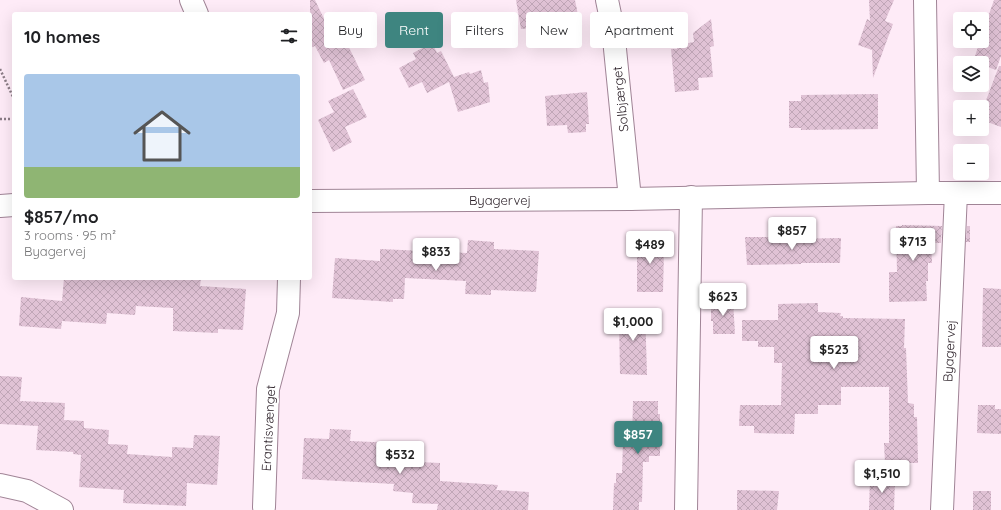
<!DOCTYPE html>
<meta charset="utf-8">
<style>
:root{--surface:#fff;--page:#f2f2f2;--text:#202124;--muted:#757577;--line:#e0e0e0;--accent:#3e8580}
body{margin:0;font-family:Quicksand,sans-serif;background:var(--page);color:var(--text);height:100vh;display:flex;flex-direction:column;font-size:15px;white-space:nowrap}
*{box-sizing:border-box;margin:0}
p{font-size:13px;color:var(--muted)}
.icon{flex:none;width:22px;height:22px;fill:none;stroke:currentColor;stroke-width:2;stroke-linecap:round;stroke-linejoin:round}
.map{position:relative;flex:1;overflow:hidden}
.sheet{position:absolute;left:12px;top:12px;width:300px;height:268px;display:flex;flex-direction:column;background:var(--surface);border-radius:4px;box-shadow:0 4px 16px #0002}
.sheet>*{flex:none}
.top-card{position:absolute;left:324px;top:12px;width:380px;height:36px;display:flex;gap:8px}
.tools{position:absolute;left:953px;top:12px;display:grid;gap:8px}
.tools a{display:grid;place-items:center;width:36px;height:36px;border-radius:4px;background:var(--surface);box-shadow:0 4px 16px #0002;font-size:20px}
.price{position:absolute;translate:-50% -34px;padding:0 9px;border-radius:4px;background:#fff;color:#222;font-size:13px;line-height:26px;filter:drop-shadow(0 1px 2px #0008)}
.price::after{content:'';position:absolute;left:50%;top:24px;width:12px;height:9px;margin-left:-6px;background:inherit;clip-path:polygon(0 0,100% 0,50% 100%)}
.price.selected{background:var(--accent);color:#fff}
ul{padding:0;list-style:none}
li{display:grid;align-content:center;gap:8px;height:212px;padding:0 12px}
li+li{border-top:1px solid var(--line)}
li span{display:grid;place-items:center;height:124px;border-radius:4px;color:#555}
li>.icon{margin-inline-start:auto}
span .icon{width:72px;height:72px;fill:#fffc;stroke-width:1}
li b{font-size:17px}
h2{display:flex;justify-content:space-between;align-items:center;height:48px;padding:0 12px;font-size:17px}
.tag{padding:0 14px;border-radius:4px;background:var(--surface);box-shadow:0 4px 16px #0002;font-size:14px;line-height:36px}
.tag.selected{background:var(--accent);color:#fff}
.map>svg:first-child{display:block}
</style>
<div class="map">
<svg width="1001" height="510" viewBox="0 0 1001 510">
<defs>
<pattern id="building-cross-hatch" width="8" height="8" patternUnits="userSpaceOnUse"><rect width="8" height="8" fill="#e0c2d5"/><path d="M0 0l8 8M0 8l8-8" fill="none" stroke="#c0a6b7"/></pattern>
</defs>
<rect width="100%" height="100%" fill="#feebf7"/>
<!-- building -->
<path fill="url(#building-cross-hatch)" d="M 310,0 L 315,0 L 327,25 L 336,21 L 365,80 L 343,90 L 329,60 L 324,63 L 315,46 L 310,48 Z
M 516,0 L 575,0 L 580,25 L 555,29 L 555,25 L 521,29 Z
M 869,0 L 894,0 L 885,21 L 893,24 L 873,78 L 872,50 L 858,45 L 867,19 L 870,21 Z
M 994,0 L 1001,0 L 1001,56 L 996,70 L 982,65 L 982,63 L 973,62 L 980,41 L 982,41 L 982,34 Z
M 711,19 L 714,46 L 710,47 L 713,77 L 698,78 L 699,90 L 675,92 L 671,49 L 677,49 L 677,45 L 694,42 L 693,33 Z
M 432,43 L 437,53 L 441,51 L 454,77 L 469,72 L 470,74 L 481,70 L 484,83 L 488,82 L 490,102 L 458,112 L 449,82 L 427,93 L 422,82 L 409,88 L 399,68 L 416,59 L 413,53 Z
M 999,66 L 1001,66 L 1001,127 L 982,120 L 982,111 Z
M 353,89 L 367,117 L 345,127 L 352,142 L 333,152 L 318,120 L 334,112 L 328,101 Z
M 587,92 L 589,124 L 586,124 L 586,132 L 568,133 L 567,125 L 547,126 L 545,96 Z
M 878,94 L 878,129 L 801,130 L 801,128 L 789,128 L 789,101 L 801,101 L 801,95 Z
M 902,225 L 942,226 L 941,243 L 931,243 L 932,263 L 928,263 L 928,281 L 926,281 L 927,301 L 889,302 L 889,272 L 897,272 L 896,226 L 902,226 Z
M 967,226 L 970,226 L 970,242 L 966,242 Z
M 637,237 L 661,237 L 661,251 L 664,251 L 663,292 L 637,292 Z
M 745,237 L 788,237 L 788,239 L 841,238 L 840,263 L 801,263 L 801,264 L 747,265 Z
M 468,240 L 494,242 L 494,249 L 539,251 L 536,292 L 491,290 L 491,295 L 465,294 L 466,281 L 405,278 L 404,299 L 393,299 L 393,302 L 332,298 L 335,258 L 380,261 L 380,249 L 467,253 Z
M 64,278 L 109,280 L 109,278 L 201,278 L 200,286 L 246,289 L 243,330 L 218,329 L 218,333 L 173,331 L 173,308 L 136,306 L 135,315 L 107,313 L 106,324 L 62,321 L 61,329 L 19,326 L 21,297 L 62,301 Z
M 983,288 L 1001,289 L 1001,347 L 982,347 Z
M 711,301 L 733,301 L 735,334 L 713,334 L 713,321 L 711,321 Z
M 818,303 L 818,312 L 841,313 L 840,316 L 843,316 L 843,318 L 905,319 L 904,348 L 906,348 L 908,403 L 914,404 L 914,417 L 917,417 L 918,463 L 885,463 L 884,443 L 889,443 L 889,387 L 841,387 L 841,405 L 818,405 L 818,414 L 795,414 L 794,434 L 754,433 L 754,426 L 739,426 L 740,405 L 781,405 L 782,363 L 774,363 L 774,347 L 758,347 L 758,341 L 742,341 L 742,320 L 778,320 L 778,304 Z
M 645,308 L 647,375 L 620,374 L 619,320 L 620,320 L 620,309 Z
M 0,376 L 22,377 L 20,401 L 65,403 L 64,420 L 84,421 L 84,428 L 109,430 L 108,444 L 128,445 L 127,454 L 172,457 L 172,447 L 193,448 L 194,435 L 220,436 L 217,485 L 187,483 L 186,506 L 123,503 L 124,490 L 79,487 L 81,455 L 73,454 L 73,452 L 36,450 L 38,426 L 0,424 Z
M 633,401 L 658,401 L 658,414 L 660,414 L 660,456 L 649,456 L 649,462 L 643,462 L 642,502 L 639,502 L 639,510 L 613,510 L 614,483 L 616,483 L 616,473 L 622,473 L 623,441 L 632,441 Z
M 978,405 L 995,405 L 995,409 L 1001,409 L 1001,434 L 977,433 Z
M 330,429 L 351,430 L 350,441 L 396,443 L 395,461 L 440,463 L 440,481 L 498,485 L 496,490 L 529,492 L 528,510 L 437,510 L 438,504 L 412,503 L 413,493 L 393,491 L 394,484 L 302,479 L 304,438 L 329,439 Z
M 870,477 L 895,478 L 894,510 L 869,510 Z
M 737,490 L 779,491 L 777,510 L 737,510 Z
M 973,491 L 991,491 L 991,510 L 973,510 Z"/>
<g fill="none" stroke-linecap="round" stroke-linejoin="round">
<!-- minor casing -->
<g stroke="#a08496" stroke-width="24">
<path id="minor" d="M 191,0 L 197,14
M 607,0 L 613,29 L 630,199
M 925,0 L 928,193
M 0,485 L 27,491 L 62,510
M 264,507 L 268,389 L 288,313 L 289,278
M 686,510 L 691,197
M 942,510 L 956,193"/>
</g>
<!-- tertiary casing -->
<g stroke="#a08496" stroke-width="24">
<path id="tertiary" d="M 310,201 L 630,199 L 928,193 L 1001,193
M 0,206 L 14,205"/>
</g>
<!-- path -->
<path stroke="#8b7c86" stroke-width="2.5" stroke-dasharray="2 2" stroke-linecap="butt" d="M 0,69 L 14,99
M 0,119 L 14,119"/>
<!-- minor -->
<use href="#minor" stroke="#fff" stroke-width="22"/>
<!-- tertiary -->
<use href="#tertiary" stroke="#fff" stroke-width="22"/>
</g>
<g text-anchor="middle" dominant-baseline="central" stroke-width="4" stroke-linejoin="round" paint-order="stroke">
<!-- street labels -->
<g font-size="13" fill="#2a1f27" stroke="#fff">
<text transform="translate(620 99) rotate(-96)">Solbjærget</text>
<text x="500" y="200">Byagervej</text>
<text transform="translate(949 351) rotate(-87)">Byagervej</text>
<text transform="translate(268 428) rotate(-87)">Erantisvænget</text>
</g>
</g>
</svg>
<div class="tools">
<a><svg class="icon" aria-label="locate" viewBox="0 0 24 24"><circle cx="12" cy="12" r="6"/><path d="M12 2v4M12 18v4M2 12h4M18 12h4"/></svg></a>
<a><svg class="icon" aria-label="layers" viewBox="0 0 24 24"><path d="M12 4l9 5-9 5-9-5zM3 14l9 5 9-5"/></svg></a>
<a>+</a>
<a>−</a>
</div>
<b class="price" style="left:792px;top:251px">$857</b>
<b class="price" style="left:913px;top:262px">$713</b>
<b class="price" style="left:650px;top:265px">$489</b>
<b class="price" style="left:436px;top:272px">$833</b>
<b class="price" style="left:723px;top:317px">$623</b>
<b class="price" style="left:633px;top:342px">$1,000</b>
<b class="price" style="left:834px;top:370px">$523</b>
<b class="price selected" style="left:638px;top:455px">$857</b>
<b class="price" style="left:400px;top:475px">$532</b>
<b class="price" style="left:882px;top:494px">$1,510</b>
<div class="top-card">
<a class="tag">Buy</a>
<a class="tag selected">Rent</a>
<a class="tag">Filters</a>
<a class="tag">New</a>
<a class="tag">Apartment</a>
</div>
<section class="sheet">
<h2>10 homes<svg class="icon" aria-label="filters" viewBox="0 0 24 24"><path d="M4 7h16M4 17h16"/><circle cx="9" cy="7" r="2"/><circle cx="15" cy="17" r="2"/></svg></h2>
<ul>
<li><span style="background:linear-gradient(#a9c7e8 75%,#8fb573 0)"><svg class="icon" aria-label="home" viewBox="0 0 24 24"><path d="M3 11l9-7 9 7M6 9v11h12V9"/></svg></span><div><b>$857/mo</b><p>3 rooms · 95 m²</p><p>Byagervej</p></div></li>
</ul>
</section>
</div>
